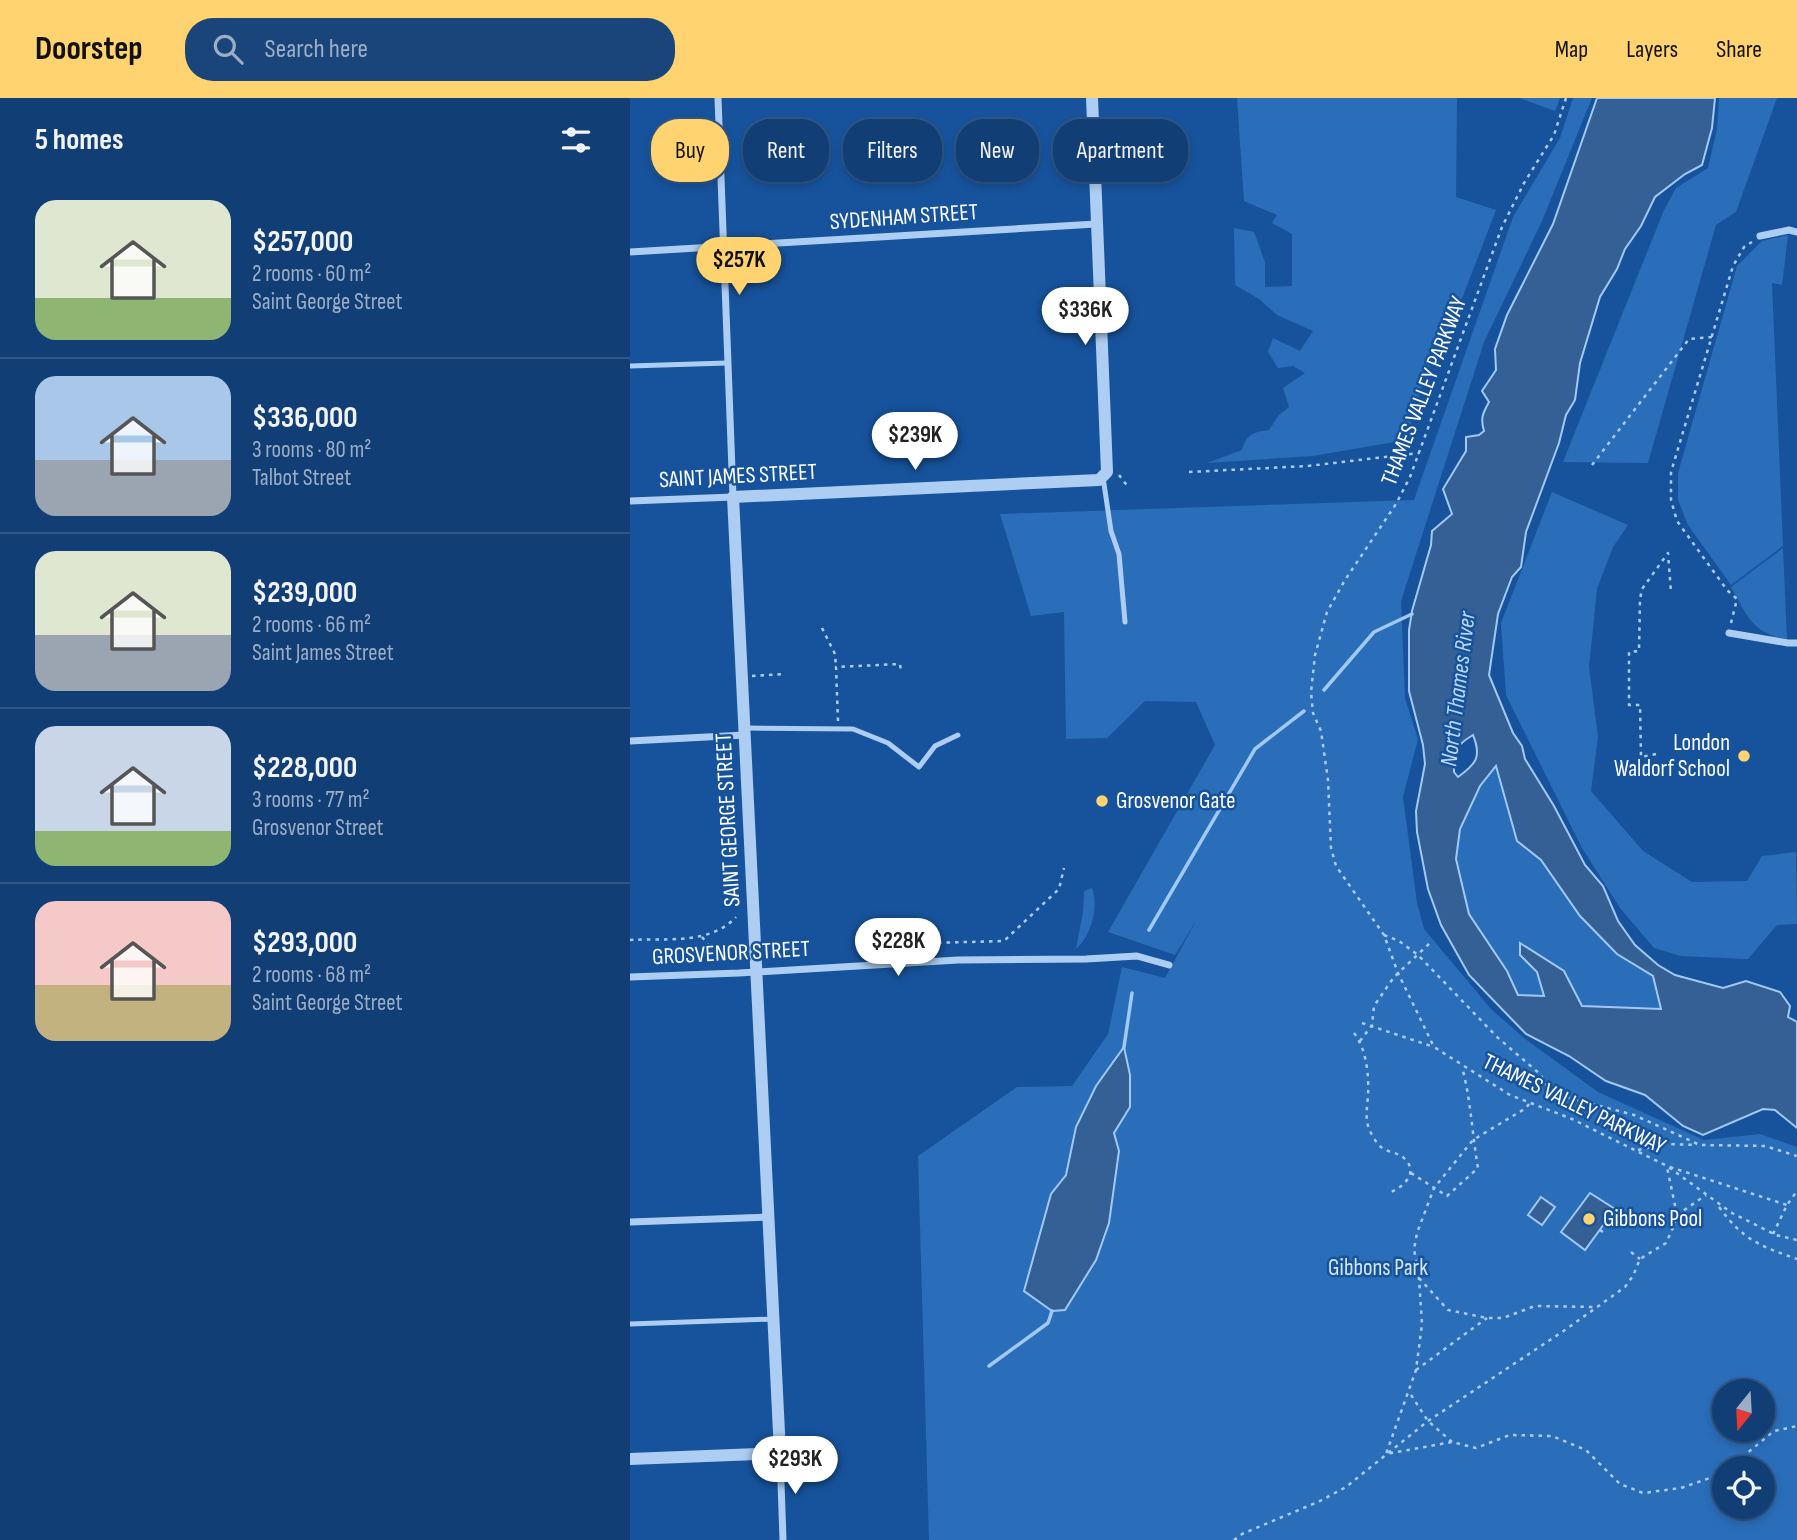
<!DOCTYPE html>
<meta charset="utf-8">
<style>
:root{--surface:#113e75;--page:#1a457a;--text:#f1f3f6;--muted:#9caec5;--line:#305787;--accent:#ffd36f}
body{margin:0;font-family:"Sofia Sans Condensed",sans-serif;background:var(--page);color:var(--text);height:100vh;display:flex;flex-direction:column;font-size:26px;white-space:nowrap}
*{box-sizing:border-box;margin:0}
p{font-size:23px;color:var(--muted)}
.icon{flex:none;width:38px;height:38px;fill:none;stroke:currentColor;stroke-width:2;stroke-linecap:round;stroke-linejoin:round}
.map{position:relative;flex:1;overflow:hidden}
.panel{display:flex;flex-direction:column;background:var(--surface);width:630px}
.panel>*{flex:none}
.hud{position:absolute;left:21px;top:21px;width:665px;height:63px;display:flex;gap:14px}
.needle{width:46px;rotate:198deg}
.fabs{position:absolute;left:1082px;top:1281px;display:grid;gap:14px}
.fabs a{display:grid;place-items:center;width:63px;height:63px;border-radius:50%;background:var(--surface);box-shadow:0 4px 10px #0003,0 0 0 2px var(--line);font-size:35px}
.price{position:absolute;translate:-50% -60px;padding:0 16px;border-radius:24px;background:#fff;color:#222;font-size:23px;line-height:46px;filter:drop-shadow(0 2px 4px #0008)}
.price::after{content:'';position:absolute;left:50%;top:42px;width:21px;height:16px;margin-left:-10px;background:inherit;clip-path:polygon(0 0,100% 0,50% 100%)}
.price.current{background:var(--accent);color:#111}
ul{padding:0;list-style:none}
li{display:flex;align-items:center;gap:21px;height:175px;padding:0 35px}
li+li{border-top:2px solid var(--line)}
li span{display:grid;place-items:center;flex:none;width:196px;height:140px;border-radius:21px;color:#555}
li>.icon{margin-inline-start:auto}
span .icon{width:84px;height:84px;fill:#fffc;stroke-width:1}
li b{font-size:30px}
h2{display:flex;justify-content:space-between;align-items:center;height:84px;padding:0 35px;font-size:30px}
.pill{padding:0 24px;border-radius:28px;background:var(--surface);box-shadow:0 4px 10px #0003,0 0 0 2px var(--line);font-size:24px;line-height:63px}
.pill.current{background:var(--accent);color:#111}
header{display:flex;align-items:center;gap:42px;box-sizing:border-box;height:98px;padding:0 35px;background:var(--accent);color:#111}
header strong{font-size:33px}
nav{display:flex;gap:38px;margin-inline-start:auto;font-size:24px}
.search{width:490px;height:63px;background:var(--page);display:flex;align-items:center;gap:18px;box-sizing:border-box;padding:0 24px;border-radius:28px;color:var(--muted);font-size:26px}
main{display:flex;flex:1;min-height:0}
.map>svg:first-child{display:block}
</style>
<header>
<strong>Doorstep</strong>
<div class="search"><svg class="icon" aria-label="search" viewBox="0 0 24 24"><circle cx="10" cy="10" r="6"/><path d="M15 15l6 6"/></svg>Search here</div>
<nav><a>Map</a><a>Layers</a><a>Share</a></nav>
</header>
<main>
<section class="panel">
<h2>5 homes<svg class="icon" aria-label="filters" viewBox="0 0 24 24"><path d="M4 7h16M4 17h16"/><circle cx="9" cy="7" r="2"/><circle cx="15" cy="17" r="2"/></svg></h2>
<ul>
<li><span style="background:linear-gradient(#dfe7d0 70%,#8fb573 0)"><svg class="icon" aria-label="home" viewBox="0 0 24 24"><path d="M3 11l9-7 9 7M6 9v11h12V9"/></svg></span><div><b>$257,000</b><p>2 rooms · 60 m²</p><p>Saint George Street</p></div></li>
<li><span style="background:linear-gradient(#a9c7e8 60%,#9aa5b1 0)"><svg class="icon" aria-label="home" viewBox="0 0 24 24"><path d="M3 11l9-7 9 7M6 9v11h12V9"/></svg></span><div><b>$336,000</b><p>3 rooms · 80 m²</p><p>Talbot Street</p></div></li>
<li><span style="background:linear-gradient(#dfe7d0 60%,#9aa5b1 0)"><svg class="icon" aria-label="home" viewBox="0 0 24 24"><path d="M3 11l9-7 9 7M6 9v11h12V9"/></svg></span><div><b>$239,000</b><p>2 rooms · 66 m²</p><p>Saint James Street</p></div></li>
<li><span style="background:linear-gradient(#c9d6e8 75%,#8fb573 0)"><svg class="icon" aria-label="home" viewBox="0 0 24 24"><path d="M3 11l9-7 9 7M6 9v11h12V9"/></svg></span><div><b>$228,000</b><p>3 rooms · 77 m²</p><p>Grosvenor Street</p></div></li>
<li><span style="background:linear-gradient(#f6c9c9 60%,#c2b280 0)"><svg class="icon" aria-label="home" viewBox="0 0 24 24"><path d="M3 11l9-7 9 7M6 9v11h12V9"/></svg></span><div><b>$293,000</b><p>2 rooms · 68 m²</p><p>Saint George Street</p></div></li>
</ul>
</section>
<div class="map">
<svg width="1167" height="1442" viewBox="0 0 1167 1442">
<rect width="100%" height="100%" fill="#17539c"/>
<!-- green -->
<path fill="#2a6db9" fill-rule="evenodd" d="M 607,0 L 827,0 L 826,99 L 866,112 L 833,198 L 795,279 L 776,342 L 683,358 L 577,365 L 612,352 C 616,336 624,334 639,332 L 649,317 L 659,309 L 653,290 L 675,275 L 663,268 L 648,270 L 638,254 L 643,240 L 670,253 L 683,233 L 647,217 L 629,201 L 605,187 L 604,130 L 624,134 L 635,164 L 635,189 L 662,188 L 662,136 L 642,125 L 647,117 L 614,103 Z
M 889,0 L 930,0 L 925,13 Z
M 943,0 L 962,0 L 912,123 L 854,244 L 771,503 L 775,600 L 788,641 L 773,699 L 787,805 L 794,831 L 861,911 L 894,940 L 968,994 L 1074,1042 L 1130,1036 L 1167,1049 L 1167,1442 L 299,1442 L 288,1058 L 387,989 L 442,988 L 478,936 L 492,869 L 535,880 L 567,821 L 545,857 L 478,834 L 585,647 L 566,604 L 515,603 L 477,640 L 436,641 L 434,514 L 401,518 L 370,416 L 784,402 L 883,119 L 930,40 ZM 494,950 L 500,1009 L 484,1035 L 489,1054 L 466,1162 L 435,1212 L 394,1192 L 421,1096 L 436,1077 L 446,1029 L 466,988 ZM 1094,1293 L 1132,1293 L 1132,1332 L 1094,1332 ZM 1094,1370 L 1132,1370 L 1132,1409 L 1094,1409 Z
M 1089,0 L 1147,0 L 1106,114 L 1086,127 L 1018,365 L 933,364 L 1034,112 L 1046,90 L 1078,70 L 1087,31 Z
M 1158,137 L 1152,187 L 1142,185 L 1153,448 L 1101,487 L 1058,427 L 1048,402 L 1048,375 L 1107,168 L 1132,143 Z
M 922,394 L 998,427 L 983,449 L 967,491 L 959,569 L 968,639 L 961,693 L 1013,753 L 1062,784 L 1117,783 L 1132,758 L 1166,754 L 1167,826 L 1147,827 L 1118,861 L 1050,858 L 1024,850 L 990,810 L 952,750 L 876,597 L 871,525 Z
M 1153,450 L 1157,541 C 1122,536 1117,517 1101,489 Z
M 866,668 L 887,743 L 911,762 L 950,818 L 987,856 L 1023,878 L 1031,911 L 952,908 L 934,873 L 890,857 L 907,874 L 914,898 L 888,897 L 877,873 L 839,816 L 826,761 L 830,731 L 850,688 Z
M 462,790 C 469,809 461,839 446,851 L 453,814 L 454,793 Z
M 279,846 L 285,848 L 287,852 L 284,857 L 248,858 L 257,850 Z"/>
<!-- water -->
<path fill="#356095" stroke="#a0c9f5" stroke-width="2" fill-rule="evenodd" d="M 967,0 L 1085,0 L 1082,30 L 1072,67 L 1055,76 L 1025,99 L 1011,128 L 995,151 L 987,171 L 970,199 L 950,265 L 945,302 L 936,317 L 929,345 L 896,434 L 891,469 L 882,479 L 868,516 L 859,577 L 883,635 L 892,648 L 895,661 L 924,708 L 955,767 L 973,788 L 988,823 L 1005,847 L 1028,867 L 1045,877 L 1093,890 L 1116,883 L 1150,894 L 1160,908 L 1158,919 L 1167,924 L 1167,1030 L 1145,1012 L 1133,1011 L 1073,1037 L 1053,1028 L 1015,997 L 976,983 L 939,958 L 896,936 L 839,877 L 811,827 L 798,791 L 787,734 L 786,713 L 795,666 L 793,647 L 779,593 L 779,532 L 782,513 L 801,447 L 802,433 L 822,416 L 813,391 L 836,353 L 836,339 L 849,337 L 854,333 C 850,320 853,315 859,304 L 852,293 L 866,272 L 865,251 L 877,217 L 923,126 ZM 843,637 C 852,659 846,666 828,679 L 824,674 C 824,654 824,648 843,637 ZM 866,668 L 887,743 L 911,762 L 950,818 L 987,856 L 1023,878 L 1031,911 L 952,908 L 934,873 L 890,845 L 890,857 L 907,874 L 914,898 L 888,897 L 877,873 L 839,816 L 826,761 L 830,731 L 850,688 Z
M 494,949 L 500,977 L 500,1009 L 484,1035 L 489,1053 L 479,1125 L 466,1162 L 435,1212 L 422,1213 L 394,1193 L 421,1096 L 436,1077 L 446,1029 L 466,988 Z
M 960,1095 L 985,1111 L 955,1152 L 931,1134 Z
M 911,1099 L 925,1109 L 912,1127 L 898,1117 Z"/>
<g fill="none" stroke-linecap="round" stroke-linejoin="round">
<!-- stream -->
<path stroke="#a0c9f5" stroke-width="3.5" d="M 694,592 L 744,534 L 782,516
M 519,832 L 625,651 L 674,613
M 494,949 L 502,895
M 359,1268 L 418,1225 L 422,1213"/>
<!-- path -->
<path stroke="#adcef2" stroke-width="2.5" stroke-dasharray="3.5 5" stroke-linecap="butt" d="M 936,0 L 924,37 L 894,85 L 872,129 L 780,379 L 766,406 L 715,482 L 697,514 L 685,557 L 681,594 L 683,615 L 691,633 L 698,682 L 701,750 L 706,768 L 754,837 L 768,875 L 804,949 L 880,997 L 942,1021 L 1037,1068 L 1102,1115 L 1146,1137 L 1167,1142
M 962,367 L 1059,241 L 1082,239
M 559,374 L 678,368 L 789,355
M 489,377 L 498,389
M 1101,525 L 1107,501 L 1097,492 L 1047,423 L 1041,402 L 1041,374 L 1103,168 L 1114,149 L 1122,144
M 192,530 L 205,556 L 206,569
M 122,578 L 155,576
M 208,623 L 206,569 L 270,566 L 271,574
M 1026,656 L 1011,659 L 1010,607 L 999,607 L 999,554 L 1009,553 L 1010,501 L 1012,491 L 1038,455 L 1041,494
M 754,837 L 769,843 L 788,857 L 867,939 L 910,976 L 917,988 L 936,999 L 1004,1017 L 1070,1047 L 1135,1048 L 1167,1058
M 72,839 L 80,849 L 81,857
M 0,842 C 36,840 80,847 106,819
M 245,847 L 261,839 L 284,835 L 301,845 L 374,843 L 429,791 L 434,770
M 732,925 L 804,949
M 724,935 C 737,952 739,978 738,998 C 737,1010 735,1020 739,1031 C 742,1037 746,1045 751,1049 C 758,1055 769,1054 775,1061 C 789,1075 773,1089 761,1094
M 730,943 L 742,927 L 744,908 L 764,879 L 801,844
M 899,1006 L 896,1010 L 843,1042 L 804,1090 L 787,1135 L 784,1151 L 789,1180 L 792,1226 L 786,1272 L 756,1356 L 822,1344 L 846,1350 L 880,1337 L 922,1338 L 956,1352 L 990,1386 L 1013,1395 L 1051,1390 L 1094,1375
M 1008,1052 L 1035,1046 L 1067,1047
M 1040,1069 L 1157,1107
M 781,1075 L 817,1098 L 848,1070 C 842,1036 841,1002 832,969
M 1089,1109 C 1113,1142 1130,1148 1167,1161
M 1047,1117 L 1076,1097
M 970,1132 L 976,1136
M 1143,1136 L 1157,1107 L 1167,1093
M 1001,1154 L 1010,1161
M 789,1180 L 818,1212 L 857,1220 L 873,1220 L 905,1208 L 965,1209
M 786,1272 L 857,1220
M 781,1297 L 798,1323 L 822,1344
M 1099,1370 L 1144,1333 L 1167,1328
M 604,1442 L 612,1436 L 690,1403 L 716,1389 L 798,1323 L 935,1232 L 995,1189 L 1003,1178 L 1010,1161 L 1036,1145 L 1042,1132 L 1047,1117 L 1037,1069"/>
<!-- service -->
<path stroke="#adcef2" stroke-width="5" d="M 0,268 L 97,265
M 473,379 L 481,433 L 489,456 L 495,524
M 115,630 L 223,631 L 258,645 L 289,669 L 305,648 L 328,637
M 0,1226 L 143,1221"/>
<!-- minor -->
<path stroke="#adcef2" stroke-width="7" d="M 1130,138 L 1159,132 L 1167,134
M 0,154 L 466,126
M 0,403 L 103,399 L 88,0
M 1099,535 L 1158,545 L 1167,545
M 0,643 L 115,637
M 0,879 L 109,875 L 328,862 L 456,861 L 507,858 L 539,867
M 0,1124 L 138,1119
M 150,1355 L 153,1442"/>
<!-- tertiary -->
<path stroke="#adcef2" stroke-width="12" d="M 0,1361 L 150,1355 L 103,399 L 469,382 L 477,374 L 462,0"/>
</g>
<!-- markers -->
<g fill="#ffd36f" stroke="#17539c" stroke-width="2.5">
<circle cx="1114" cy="658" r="7"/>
<circle cx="472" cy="703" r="7"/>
<circle cx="959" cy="1121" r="7"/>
</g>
<g text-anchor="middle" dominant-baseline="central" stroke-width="5" stroke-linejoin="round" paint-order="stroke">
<!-- street labels -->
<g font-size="23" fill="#fff" stroke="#17539c">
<text transform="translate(274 119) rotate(-4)">SYDENHAM STREET</text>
<text transform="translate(794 293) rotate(-69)">THAMES VALLEY PARKWAY</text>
<text transform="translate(108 378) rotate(-3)">SAINT JAMES STREET</text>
<text transform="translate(98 722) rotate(-93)">SAINT GEORGE STREET</text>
<text transform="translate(101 855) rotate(-3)">GROSVENOR STREET</text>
<text transform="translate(944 1006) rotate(26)">THAMES VALLEY PARKWAY</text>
</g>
<!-- poi labels -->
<g font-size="23" fill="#fff" stroke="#17539c" text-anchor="start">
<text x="1100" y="645" text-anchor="end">London<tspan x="1100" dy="26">Waldorf School</tspan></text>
<text x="486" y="703">Grosvenor Gate</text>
<text x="973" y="1121">Gibbons Pool</text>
</g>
<!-- park labels -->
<g font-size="23" fill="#d5e8fc" stroke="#17539c">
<text x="748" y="1170">Gibbons Park</text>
</g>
<!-- water labels -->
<g font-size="24" font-style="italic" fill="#bad8f9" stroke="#17539c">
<text transform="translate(828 591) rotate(-83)">North Thames River</text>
</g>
</g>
</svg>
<div class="fabs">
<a><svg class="needle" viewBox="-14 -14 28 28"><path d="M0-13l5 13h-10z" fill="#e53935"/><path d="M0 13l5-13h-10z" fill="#9caec5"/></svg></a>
<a><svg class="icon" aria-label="locate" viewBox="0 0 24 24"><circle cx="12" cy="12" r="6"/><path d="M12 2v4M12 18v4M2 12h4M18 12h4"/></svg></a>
</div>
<b class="price current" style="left:109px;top:199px">$257K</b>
<b class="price" style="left:455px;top:249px">$336K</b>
<b class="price" style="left:285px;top:374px">$239K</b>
<b class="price" style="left:268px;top:880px">$228K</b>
<b class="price" style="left:165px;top:1398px">$293K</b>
<div class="hud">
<a class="pill current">Buy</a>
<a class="pill">Rent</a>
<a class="pill">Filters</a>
<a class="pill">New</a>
<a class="pill">Apartment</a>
</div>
</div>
</main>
